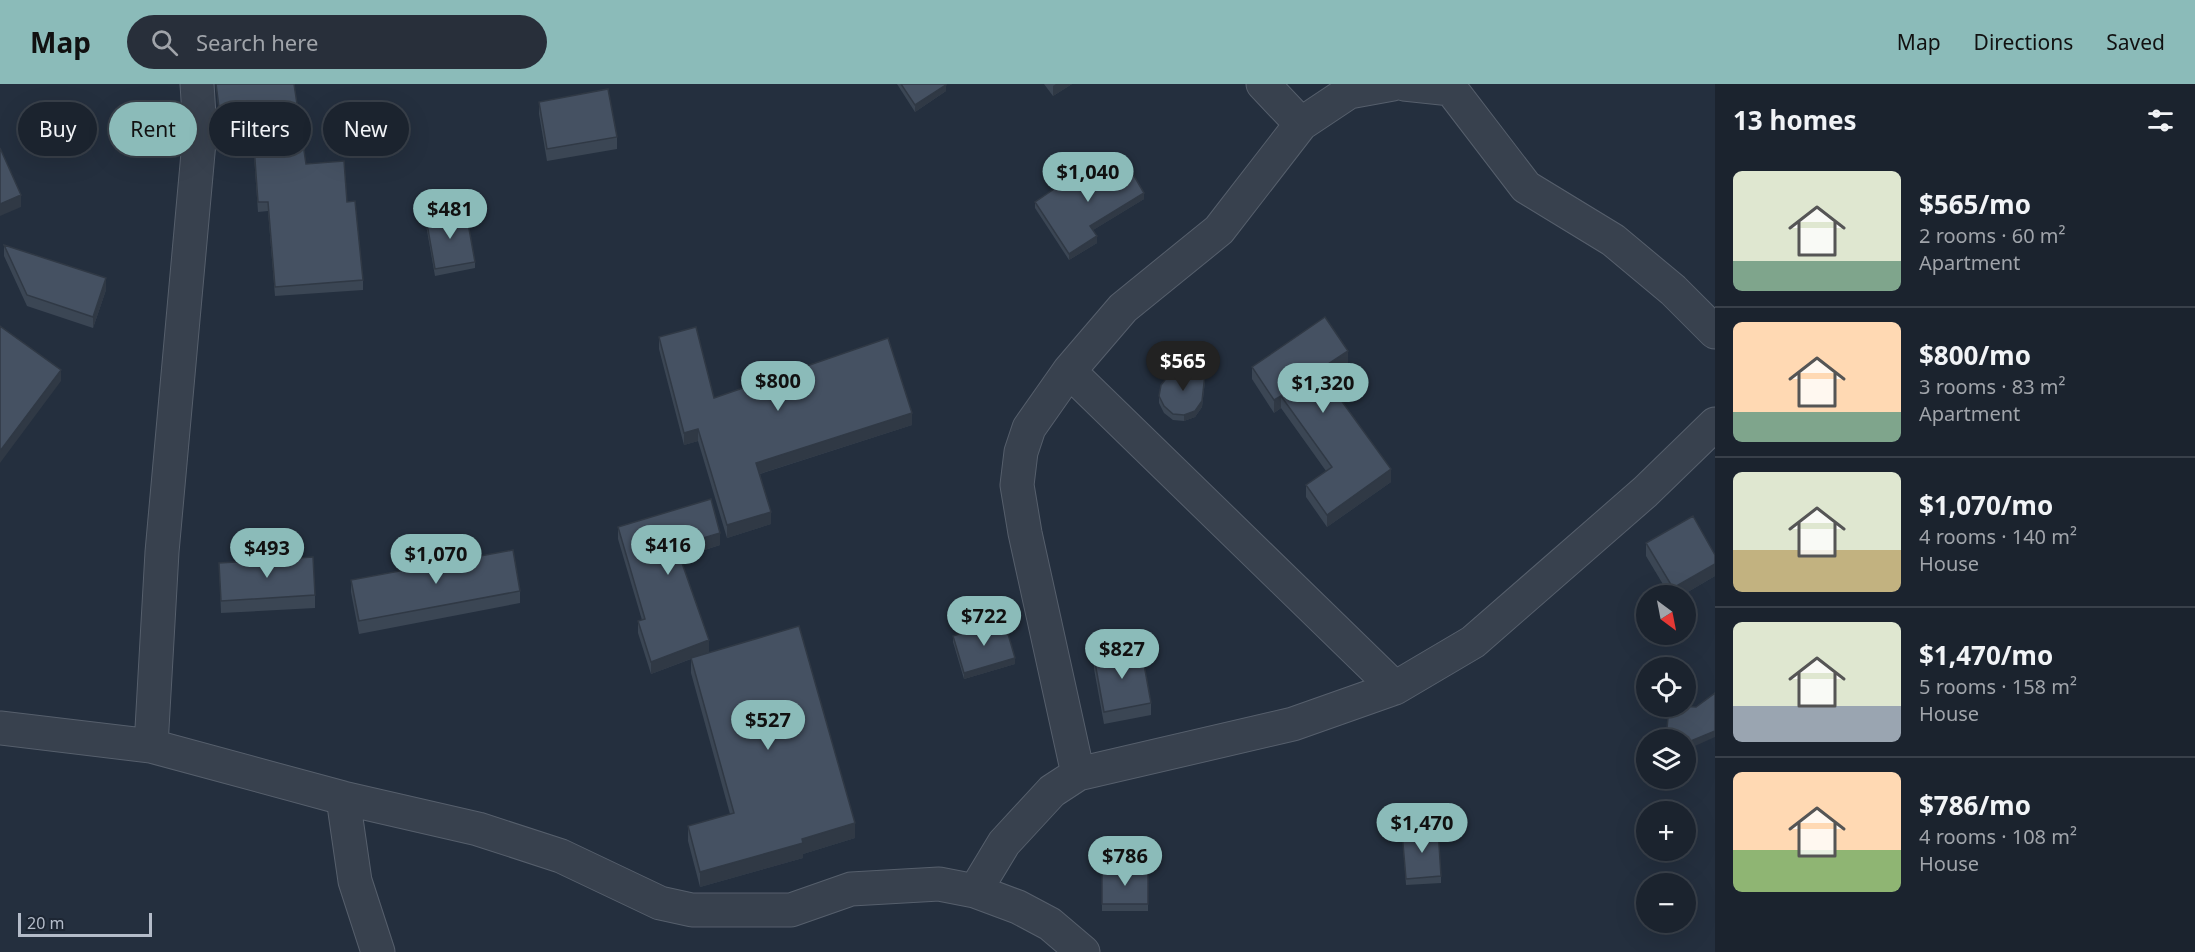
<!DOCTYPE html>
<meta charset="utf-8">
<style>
:root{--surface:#1b232e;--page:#282f3a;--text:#f1f3f6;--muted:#a0a4aa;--line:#39404a;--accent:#8bbbb9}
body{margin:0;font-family:"Noto Sans",sans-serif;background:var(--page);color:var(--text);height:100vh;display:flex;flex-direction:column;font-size:22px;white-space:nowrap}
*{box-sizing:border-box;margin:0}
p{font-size:20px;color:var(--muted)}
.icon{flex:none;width:33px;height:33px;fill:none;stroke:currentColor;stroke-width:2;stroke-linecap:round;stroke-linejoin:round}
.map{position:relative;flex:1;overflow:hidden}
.sheet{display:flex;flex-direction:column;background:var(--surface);width:480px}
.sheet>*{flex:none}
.banner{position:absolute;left:18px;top:18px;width:570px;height:54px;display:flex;gap:12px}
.needle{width:39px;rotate:148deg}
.buttons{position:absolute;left:1636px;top:501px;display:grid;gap:12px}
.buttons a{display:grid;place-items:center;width:60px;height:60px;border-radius:50%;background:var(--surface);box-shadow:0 6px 24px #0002,0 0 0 2px var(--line);font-size:30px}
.scale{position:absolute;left:18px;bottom:15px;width:134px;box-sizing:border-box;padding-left:6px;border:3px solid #b4bcc9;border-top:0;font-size:16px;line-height:21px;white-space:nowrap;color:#b4bcc9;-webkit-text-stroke:4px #1d2633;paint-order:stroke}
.price{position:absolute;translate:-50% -51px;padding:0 14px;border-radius:21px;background:var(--accent);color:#111;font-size:20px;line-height:39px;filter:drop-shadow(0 2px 3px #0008)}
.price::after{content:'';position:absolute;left:50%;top:36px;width:18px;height:14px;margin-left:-9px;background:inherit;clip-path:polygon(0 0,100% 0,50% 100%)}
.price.active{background:#222;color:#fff}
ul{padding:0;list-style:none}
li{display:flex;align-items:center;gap:18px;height:150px;padding:0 18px}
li+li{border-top:2px solid var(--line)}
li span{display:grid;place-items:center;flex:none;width:168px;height:120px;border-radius:9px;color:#555}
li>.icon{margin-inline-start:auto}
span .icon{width:72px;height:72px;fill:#fffc;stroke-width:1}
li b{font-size:26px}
h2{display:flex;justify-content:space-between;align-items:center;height:72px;padding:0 18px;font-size:26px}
.chip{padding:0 21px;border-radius:27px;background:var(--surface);box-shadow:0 6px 24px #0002,0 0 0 2px var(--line);font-size:21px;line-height:54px}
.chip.active{background:var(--accent);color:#111}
header{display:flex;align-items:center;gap:36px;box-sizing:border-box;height:84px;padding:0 30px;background:var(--accent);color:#111}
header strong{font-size:28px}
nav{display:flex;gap:33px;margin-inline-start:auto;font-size:21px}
.search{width:420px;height:54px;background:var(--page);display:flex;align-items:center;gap:15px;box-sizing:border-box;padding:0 21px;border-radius:33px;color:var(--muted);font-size:22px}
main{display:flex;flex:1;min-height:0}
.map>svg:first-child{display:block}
</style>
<header>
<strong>Map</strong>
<div class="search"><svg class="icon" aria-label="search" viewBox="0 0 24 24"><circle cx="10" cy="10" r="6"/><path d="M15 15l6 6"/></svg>Search here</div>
<nav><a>Map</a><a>Directions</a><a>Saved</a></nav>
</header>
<main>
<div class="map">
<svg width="1715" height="868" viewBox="0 0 1715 868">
<rect width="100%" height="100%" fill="#242f3e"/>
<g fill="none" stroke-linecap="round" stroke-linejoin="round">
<!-- minor casing -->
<g stroke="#565f6c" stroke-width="35">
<path id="minor" d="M 1263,0 L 1301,40 L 1349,8 L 1393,0
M 1404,0 L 1451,5 L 1526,103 L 1613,156 L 1673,206 L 1715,248
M 1069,287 L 1395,604
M 0,644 L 151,662 L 343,714 L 478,745 L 561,772 L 660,819 L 692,826 L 791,826 L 851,805 L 939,800 L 975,807 L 1018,823 L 1050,840 L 1083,868
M 151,662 L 162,468 L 200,47 L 197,0
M 1078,690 L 1025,449 L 1017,401 L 1021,368 L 1029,344 L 1069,287 L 1123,224 L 1219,146 L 1301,40
M 343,714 L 355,797 L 378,868
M 975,807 L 1004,759 L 1052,707 L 1078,690 L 1293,640 L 1395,604 L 1473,558 L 1645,408 L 1715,340"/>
</g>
<!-- minor -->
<use href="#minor" stroke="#38414e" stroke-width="33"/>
</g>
<!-- wall -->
<path fill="#3b4654" d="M 216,0 L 294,0 L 306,80 L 347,118 L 363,196 L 363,206 L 275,212 L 268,127 L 258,128 L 251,29 L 219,32 Z
M 897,0 L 946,0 L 946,7 L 915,28 Z
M 1044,0 L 1072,0 L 1053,12 Z
M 539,18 L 617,53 L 617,65 L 547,77 L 539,30 Z
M 1067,106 L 1144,115 L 1093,146 L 1097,159 L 1069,176 L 1035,124 L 1035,118 Z
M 426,134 L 475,178 L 475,184 L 435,192 L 426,141 Z
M 4,161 L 106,206 L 93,244 L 27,222 L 4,172 Z
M 659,253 L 714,314 L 912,341 L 760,390 L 771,440 L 727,454 L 698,357 L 684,361 L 659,265 Z
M 1348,279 L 1325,294 L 1391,398 L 1327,443 L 1306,413 L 1306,401 L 1326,387 L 1281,324 L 1274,329 L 1252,295 L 1252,283 Z
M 1205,297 L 1202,323 L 1195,333 L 1184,337 L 1173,336 L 1164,329 L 1159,319 L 1159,312 Z
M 618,443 L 720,461 L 680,474 L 709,568 L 855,754 L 803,770 L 803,774 L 700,803 L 688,757 L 688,742 L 730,730 L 691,589 L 691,575 L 651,590 L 638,549 L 638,537 L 642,536 L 618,455 Z
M 1646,459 L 1715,471 L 1715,492 L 1681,512 L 1670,512 L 1646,472 Z
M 219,479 L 315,511 L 315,524 L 221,529 Z
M 351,496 L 520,507 L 520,519 L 359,550 L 351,508 Z
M 953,552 L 1015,580 L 964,595 L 953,558 Z
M 1094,573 L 1151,619 L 1151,631 L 1104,640 L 1094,585 Z
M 1647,658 L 1647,678 L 1642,668 L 1642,662 Z
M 1402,748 L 1441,792 L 1441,799 L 1406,801 Z
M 1102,786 L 1148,786 L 1148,827 L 1102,827 Z"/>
<!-- shaded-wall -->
<path fill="#303945" d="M 1056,0 L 1072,0 L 1053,12 L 1053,2 Z
M 946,1 L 946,7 L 915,28 L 915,21 Z
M 1144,109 L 1144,115 L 1090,148 L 1090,142 Z
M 21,111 L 21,123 L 0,132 L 0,120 Z
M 1097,152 L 1097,159 L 1069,176 L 1069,170 Z
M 106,194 L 106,206 L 93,244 L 93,233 Z
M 1348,267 L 1348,279 L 1319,298 L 1319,286 Z
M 61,286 L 61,297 L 0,379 L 0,367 Z
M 1205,290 L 1202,323 L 1195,333 L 1184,337 L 1184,331 Z
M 1281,312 L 1281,324 L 1274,329 L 1274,316 Z
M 912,329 L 912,341 L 756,391 L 756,379 Z
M 698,345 L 698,357 L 684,361 L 684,349 Z
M 1391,385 L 1391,398 L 1327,443 L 1327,431 Z
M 771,428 L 771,440 L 727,454 L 727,441 Z
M 720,449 L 720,461 L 676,475 L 676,462 Z
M 1715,480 L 1715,492 L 1681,512 L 1673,512 L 1673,504 Z
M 709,556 L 709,568 L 651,590 L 651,578 Z
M 1015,574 L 1015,580 L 964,595 L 964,589 Z
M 1715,647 L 1715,653 L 1686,666 L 1686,659 Z
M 855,739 L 855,754 L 803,770 L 803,774 L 700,803 L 700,788 L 802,755 Z"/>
<!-- building -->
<path fill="#455162" stroke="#303945" stroke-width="1.5" d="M 216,0 L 294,0 L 306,80 L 344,77 L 347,118 L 355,117 L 363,196 L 275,203 L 268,118 L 258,118 L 251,20 L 219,23 Z
M 901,0 L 946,0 L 946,1 L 915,21 Z
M 608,5 L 617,53 L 547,65 L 539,18 Z
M 0,64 L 21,111 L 0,120 Z
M 1123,73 L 1144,109 L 1090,142 L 1097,152 L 1069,170 L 1035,118 L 1063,99 L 1067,106 Z
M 466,128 L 475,178 L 435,185 L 426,134 Z
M 4,161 L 106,194 L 93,233 L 27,211 Z
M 1325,233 L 1348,267 L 1319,286 L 1391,385 L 1327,431 L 1306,401 L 1332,383 L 1281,312 L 1274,316 L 1252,283 Z
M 0,242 L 61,286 L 0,367 Z
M 696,243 L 714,314 L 888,254 L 912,329 L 756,379 L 771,428 L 727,441 L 698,345 L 684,349 L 659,253 Z
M 1179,287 L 1205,290 L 1202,317 L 1195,327 L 1184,331 L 1173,330 L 1164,322 L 1159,312 L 1161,301 L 1168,292 Z
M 711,415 L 720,449 L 676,462 L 709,556 L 651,578 L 638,537 L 645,535 L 618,443 Z
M 1693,432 L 1715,471 L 1715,480 L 1673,504 L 1646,459 Z
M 513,466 L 520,507 L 359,537 L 351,496 Z
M 313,473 L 315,511 L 221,517 L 219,479 Z
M 1004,536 L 1015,574 L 964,589 L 953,552 Z
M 799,542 L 855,739 L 802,755 L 803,759 L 700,788 L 688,742 L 734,729 L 691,574 Z
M 1141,564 L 1151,619 L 1104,628 L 1094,573 Z
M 1715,609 L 1715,647 L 1686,659 L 1686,656 L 1650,656 L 1667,644 L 1668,634 L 1673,626 L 1680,622 L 1696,623 Z
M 1647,658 L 1647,671 L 1642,662 Z
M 1438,745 L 1441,792 L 1406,795 L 1402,748 Z
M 1102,786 L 1148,786 L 1148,820 L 1102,820 Z"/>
</svg>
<div class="buttons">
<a><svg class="needle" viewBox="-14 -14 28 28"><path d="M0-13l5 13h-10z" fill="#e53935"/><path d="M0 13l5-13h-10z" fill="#a0a4aa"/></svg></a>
<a><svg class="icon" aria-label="locate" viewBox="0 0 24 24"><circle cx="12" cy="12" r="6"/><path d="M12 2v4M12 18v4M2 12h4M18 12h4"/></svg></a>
<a><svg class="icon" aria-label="layers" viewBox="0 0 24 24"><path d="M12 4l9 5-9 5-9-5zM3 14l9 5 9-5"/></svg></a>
<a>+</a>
<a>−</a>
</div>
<div class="scale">20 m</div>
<b class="price" style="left:1088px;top:119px">$1,040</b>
<b class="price" style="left:450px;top:156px">$481</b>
<b class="price active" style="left:1183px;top:308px">$565</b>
<b class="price" style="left:778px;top:328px">$800</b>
<b class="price" style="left:1323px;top:330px">$1,320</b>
<b class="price" style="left:668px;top:492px">$416</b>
<b class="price" style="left:267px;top:495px">$493</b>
<b class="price" style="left:436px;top:501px">$1,070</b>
<b class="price" style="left:984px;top:563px">$722</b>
<b class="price" style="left:1122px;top:596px">$827</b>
<b class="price" style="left:768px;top:667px">$527</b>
<b class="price" style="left:1422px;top:770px">$1,470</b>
<b class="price" style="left:1125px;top:803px">$786</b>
<div class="banner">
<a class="chip">Buy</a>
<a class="chip active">Rent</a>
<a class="chip">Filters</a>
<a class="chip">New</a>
</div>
</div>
<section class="sheet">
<h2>13 homes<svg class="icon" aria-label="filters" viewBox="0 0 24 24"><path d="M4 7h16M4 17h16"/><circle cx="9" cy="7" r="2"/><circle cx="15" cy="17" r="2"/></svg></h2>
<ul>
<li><span style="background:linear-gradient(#dfe7d0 75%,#7fa58c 0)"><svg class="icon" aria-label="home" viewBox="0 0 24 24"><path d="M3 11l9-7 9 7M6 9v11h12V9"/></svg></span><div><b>$565/mo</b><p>2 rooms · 60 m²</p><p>Apartment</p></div></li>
<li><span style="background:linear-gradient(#ffd9b3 75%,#7fa58c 0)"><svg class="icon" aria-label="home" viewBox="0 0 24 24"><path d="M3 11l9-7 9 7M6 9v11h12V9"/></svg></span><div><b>$800/mo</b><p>3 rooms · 83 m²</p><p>Apartment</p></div></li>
<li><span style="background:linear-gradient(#dfe7d0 65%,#c2b280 0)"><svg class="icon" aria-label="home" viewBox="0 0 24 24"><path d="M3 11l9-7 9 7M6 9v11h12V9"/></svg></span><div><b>$1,070/mo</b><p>4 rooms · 140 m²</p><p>House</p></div></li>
<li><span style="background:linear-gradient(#dfe7d0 70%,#9aa5b1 0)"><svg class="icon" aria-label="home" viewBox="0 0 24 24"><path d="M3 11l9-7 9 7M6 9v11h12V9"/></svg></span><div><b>$1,470/mo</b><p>5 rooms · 158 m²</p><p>House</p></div></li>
<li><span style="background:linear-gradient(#ffd9b3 65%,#8fb573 0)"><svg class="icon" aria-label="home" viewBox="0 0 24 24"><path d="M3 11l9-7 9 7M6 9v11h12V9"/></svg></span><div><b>$786/mo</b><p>4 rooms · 108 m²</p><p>House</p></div></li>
</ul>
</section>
</main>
